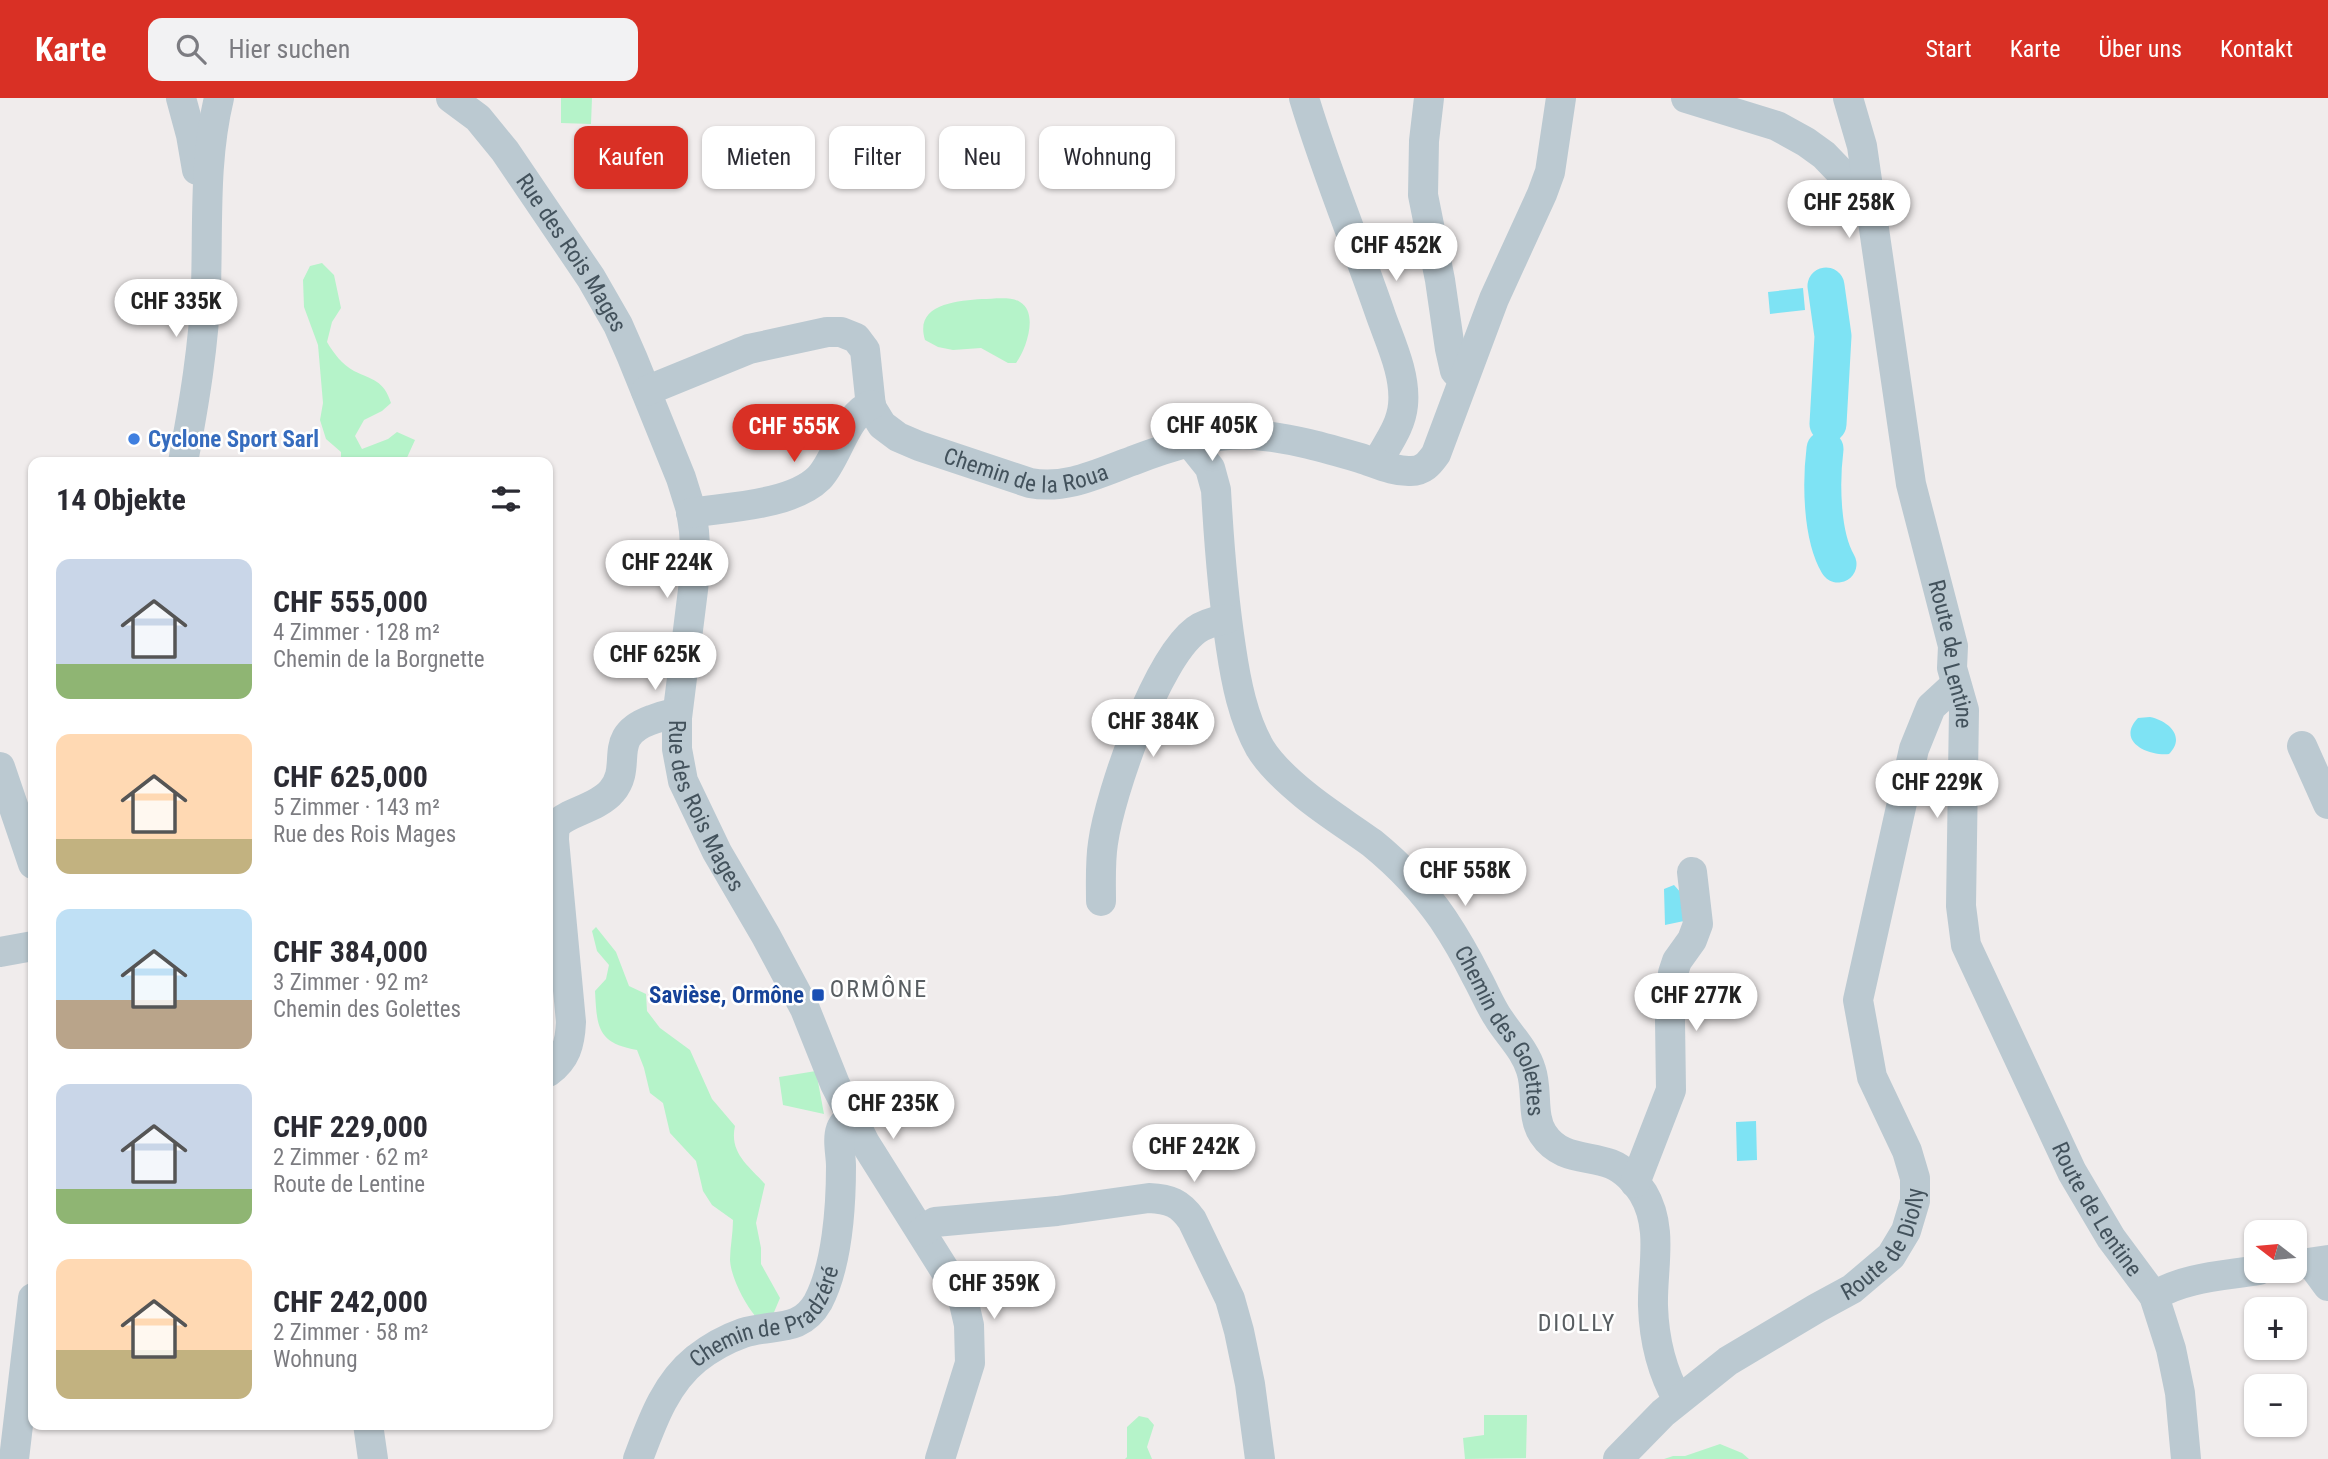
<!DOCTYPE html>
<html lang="de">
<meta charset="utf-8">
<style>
:root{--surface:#fff;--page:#f2f2f3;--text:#2b2b33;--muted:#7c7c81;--accent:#d93025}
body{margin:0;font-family:"Roboto Condensed",sans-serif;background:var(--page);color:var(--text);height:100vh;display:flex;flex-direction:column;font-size:26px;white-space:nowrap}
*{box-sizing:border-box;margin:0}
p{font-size:23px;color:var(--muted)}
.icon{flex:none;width:38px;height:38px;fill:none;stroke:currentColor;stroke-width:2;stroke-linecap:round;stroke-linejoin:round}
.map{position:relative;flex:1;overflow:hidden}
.panel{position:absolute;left:28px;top:359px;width:525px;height:973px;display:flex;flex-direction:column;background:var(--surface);border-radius:14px;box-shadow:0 2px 5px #0004}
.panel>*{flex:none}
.hud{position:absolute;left:574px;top:28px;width:665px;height:63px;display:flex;gap:14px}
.needle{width:46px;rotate:286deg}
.controls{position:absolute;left:2244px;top:1122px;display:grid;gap:14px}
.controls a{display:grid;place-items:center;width:63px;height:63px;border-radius:14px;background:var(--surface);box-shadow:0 2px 5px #0004;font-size:35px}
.price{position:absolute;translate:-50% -60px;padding:0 16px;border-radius:24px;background:#fff;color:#222;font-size:23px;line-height:46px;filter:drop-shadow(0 2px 4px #0008)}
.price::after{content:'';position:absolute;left:50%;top:42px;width:21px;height:16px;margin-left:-10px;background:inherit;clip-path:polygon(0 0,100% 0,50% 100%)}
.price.current{background:var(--accent);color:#fff}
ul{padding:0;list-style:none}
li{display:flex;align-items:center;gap:21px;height:175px;padding:0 28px}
li span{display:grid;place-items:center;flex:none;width:196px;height:140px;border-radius:14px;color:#555}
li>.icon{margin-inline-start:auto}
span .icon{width:84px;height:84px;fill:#fffc;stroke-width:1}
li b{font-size:30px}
h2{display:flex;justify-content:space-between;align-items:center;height:84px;padding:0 28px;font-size:30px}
.chip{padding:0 24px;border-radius:14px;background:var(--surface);box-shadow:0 2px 5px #0004;font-size:24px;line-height:63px}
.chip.current{background:var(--accent);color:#fff}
header{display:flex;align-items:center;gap:42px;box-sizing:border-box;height:98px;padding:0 35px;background:var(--accent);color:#fff}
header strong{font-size:33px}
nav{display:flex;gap:38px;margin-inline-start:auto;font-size:24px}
.search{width:490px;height:63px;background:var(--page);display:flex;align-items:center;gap:18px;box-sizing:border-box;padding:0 24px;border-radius:14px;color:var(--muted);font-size:26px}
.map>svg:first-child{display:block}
</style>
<header>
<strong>Karte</strong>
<div class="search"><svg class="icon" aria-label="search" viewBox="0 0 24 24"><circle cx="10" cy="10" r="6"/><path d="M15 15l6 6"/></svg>Hier suchen</div>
<nav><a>Start</a><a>Karte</a><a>Über uns</a><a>Kontakt</a></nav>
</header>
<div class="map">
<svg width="2328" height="1361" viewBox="0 0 2328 1361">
<rect width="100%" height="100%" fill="#f0ecec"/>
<!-- green -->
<path fill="#b5f3c9" d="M 561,0 L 592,0 L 591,26 L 561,25 Z
M 322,165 L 334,177 L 341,210 L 332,224 L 327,244 C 334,256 342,266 354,273 C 372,282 384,282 391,305 L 382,313 L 364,322 L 355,338 L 362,351 L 388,341 L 397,334 L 415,342 L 405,364 L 341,364 L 341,354 L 326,341 L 320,322 L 323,305 L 318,247 L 304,209 L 303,182 L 310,168 Z
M 982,201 C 993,201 1011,198 1020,204 C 1039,215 1026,252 1016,265 L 1008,265 L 981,250 L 953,252 L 938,249 L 925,242 C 914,206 956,203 982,201 Z
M 596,829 L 616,854 L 629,888 L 646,896 L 647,913 L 660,930 L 690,952 L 712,1001 L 735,1028 C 729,1055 749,1068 765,1086 L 756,1125 L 761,1150 L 761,1166 L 780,1200 L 772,1219 L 756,1219 C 745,1206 731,1180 730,1162 C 730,1149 733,1136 733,1122 L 712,1107 L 703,1093 L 696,1063 L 670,1035 L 663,1005 L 650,995 L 644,970 L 637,952 C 597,945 597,929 595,893 L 606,881 L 609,867 L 597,853 L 592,833 Z
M 816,973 L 824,1016 L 783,1007 L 779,979 Z
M 1484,1317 L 1527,1317 L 1526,1360 L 1465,1361 L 1463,1340 L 1484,1337 Z
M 1139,1318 L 1148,1320 L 1154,1327 L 1147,1349 L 1152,1361 L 1125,1361 L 1127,1359 L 1127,1329 Z
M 1720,1346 L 1742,1355 L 1749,1361 L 1664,1361 L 1673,1358 L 1685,1358 Z"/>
<!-- water -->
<path fill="#7ee3f4" d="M 1803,190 L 1805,212 L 1770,216 L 1768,194 Z
M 2150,619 C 2169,623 2186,639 2169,656 C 2147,658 2116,643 2138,620 Z
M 1674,787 L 1682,796 L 1684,823 L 1665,827 L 1664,791 Z
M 1756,1023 L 1757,1062 L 1737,1063 L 1736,1024 Z"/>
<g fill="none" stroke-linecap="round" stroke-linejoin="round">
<!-- river -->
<path stroke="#7ee3f4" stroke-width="37" d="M 1826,188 L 1833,238 L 1828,326
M 1825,351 C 1821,383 1821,437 1838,466"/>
<!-- minor -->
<g stroke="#bbc9d1" stroke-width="30">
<path d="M 181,0 L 191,37 L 197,72"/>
<path id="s1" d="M 451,0 L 478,20 L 505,53 L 591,180 L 618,227 L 632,259 L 681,380 L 691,412 L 694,433 L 696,463 L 693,492 L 677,620 L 677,651 L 683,683 L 717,754 L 766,838 L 805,911 L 835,986 L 865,1045 L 963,1201 L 969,1227 L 970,1265 L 940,1361"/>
<path d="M 1304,0 C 1326,74 1356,145 1381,218 C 1391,246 1406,277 1403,307 C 1401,329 1387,346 1377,365"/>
<path d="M 1429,0 L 1424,43 L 1423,97 L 1440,182 L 1450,251 L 1455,273 L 1463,281"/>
<path d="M 1686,0 L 1777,28 L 1806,44 L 1824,57 L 1850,84 L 1867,86"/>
<path id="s2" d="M 1848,0 L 1862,48 L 1911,386 L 1953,548 L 1952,570 L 1964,612 L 1961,808 L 1966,847 L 2072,1074 L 2111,1140 L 2154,1198 L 2171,1251 L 2180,1295 L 2186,1361"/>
<path id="s3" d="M 646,293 L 749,251 L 827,234 L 841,234 L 856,240 L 865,252 L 871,309 L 882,327 L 898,339 L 919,348 L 1030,385 C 1066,392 1099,375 1132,363 C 1168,349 1218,333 1256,337 C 1291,340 1326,350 1360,360 C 1376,365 1394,374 1411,373 C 1423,373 1429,366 1436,356 L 1494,201 L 1542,96 L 1550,74 L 1561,0"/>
<path id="s4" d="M 1190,345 L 1210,370 L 1216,392 C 1219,446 1223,498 1231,550 C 1236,584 1243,620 1260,650 C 1271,668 1289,684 1305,697 C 1327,715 1350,729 1372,745 C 1399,767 1423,792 1443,821 C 1455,839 1466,858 1476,878 C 1484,892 1490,908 1499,921 C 1510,938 1525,952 1531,972 C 1538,992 1531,1018 1543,1036 C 1560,1062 1587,1057 1611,1066 C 1624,1071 1636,1084 1643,1095 C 1664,1130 1652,1170 1653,1208 C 1654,1241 1662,1274 1678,1302"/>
<path d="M 183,364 C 194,306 204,247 206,188 C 208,125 204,62 219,0"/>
<path d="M 691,415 C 728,409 792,407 819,380 C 838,360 845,317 871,307"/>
<path d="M 2302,648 L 2328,706"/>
<path d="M 0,669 L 33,766"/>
<path d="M 1101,803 C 1101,784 1100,764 1103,745 C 1110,695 1156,562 1196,532 C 1204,526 1216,523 1226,521"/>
<path d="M 0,854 L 33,848"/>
<path d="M 548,974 C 566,961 570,946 571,924 L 554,742 C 554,736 554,731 557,726 C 568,714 598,710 612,693 C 634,667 605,639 651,622 C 660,619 668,616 677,615"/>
<path d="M 1635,1085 L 1671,992 L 1670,923 L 1673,875 L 1677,863 L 1692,842 L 1698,826 L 1692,774"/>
<path d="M 922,1134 L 935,1124 L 1057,1113 L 1149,1100 C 1170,1101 1180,1105 1192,1122 L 1230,1201 L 1239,1233 L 1250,1286 L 1260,1361"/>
<path d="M 2311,1165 L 2328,1188"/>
<path d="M 2294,1167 L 2328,1162"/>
<path d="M 2154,1198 C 2185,1179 2223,1178 2259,1172"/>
<path d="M 368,1326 L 373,1361"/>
<path d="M 14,1361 L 33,1200"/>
<path id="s5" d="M 638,1361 C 652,1324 665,1286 696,1261 C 710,1250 726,1241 743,1235 C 772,1225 800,1236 818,1204 C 837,1168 841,1109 841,1068 C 841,1057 837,1042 841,1031 C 843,1025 847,1023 852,1020"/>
<path id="s6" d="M 1618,1361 L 1663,1315 L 1728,1263 L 1817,1210 L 1852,1191 L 1891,1158 L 1906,1133 L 1915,1103 L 1915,1080 L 1907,1053 L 1872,979 L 1858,902 L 1914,651 L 1931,609 L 1956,586"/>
</g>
</g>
<!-- markers -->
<circle fill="#3f7fe0" stroke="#fff" stroke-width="2.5" cx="134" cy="341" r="7"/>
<rect fill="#1a4fb4" stroke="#fff" stroke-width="2.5" x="811" y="890" width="14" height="14" rx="3.5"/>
<g text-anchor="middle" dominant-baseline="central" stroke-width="5" stroke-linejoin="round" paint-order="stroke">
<!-- street labels -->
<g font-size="23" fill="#43525c" stroke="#fff">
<text stroke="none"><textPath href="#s1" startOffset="198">Rue des Rois Mages</textPath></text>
<text stroke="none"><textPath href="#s3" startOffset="469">Chemin de la Roua</textPath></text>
<text stroke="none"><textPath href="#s2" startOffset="567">Route de Lentine</textPath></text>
<text stroke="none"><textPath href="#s1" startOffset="786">Rue des Rois Mages</textPath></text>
<text stroke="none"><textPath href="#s4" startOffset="698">Chemin des Golettes</textPath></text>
<text stroke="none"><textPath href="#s2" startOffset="1155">Route de Lentine</textPath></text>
<text stroke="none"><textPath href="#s6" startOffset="348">Route de Diolly</textPath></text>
<text stroke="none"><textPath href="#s5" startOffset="203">Chemin de Pradzéré</textPath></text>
</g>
<!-- shop labels -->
<g font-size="23" font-weight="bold" fill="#366cbe" stroke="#fff" text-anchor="start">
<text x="148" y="341">Cyclone Sport Sarl</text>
</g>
<!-- transit labels -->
<g font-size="23" font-weight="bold" fill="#164399" stroke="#fff" text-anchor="end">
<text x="804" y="897">Savièse, Ormône</text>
</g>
<!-- neighbourhood labels -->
<g font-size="24" letter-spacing="2" fill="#595e62" stroke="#fff">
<text x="879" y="891">ORMÔNE</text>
<text x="1577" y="1225">DIOLLY</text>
</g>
</g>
</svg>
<div class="controls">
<a><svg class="needle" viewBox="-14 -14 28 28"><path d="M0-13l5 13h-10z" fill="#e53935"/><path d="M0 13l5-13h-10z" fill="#7c7c81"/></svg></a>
<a>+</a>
<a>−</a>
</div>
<b class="price" style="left:1849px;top:142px">CHF 258K</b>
<b class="price" style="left:1396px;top:185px">CHF 452K</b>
<b class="price" style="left:176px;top:241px">CHF 335K</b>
<b class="price" style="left:1212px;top:365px">CHF 405K</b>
<b class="price current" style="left:794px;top:366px">CHF 555K</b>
<b class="price" style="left:667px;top:502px">CHF 224K</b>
<b class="price" style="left:655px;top:594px">CHF 625K</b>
<b class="price" style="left:1153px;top:661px">CHF 384K</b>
<b class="price" style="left:1937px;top:722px">CHF 229K</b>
<b class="price" style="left:1465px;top:810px">CHF 558K</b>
<b class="price" style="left:1696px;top:935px">CHF 277K</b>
<b class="price" style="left:893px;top:1043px">CHF 235K</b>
<b class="price" style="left:1194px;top:1086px">CHF 242K</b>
<b class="price" style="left:994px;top:1223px">CHF 359K</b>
<div class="hud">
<a class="chip current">Kaufen</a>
<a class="chip">Mieten</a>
<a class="chip">Filter</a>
<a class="chip">Neu</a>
<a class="chip">Wohnung</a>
</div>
<section class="panel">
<h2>14 Objekte<svg class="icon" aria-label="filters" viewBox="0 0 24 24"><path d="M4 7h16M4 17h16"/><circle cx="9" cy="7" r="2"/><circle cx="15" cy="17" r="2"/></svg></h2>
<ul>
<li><span style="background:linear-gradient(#c9d6e8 75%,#8fb573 0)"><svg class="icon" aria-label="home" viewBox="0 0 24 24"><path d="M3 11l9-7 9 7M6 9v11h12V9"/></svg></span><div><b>CHF 555,000</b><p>4 Zimmer · 128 m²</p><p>Chemin de la Borgnette</p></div></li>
<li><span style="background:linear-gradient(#ffd9b3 75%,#c2b280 0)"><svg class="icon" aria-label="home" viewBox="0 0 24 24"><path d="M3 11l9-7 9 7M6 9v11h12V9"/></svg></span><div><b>CHF 625,000</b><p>5 Zimmer · 143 m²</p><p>Rue des Rois Mages</p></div></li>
<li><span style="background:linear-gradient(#bfe0f5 65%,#b9a48a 0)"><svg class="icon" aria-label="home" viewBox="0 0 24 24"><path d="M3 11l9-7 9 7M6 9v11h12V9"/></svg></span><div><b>CHF 384,000</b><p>3 Zimmer · 92 m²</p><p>Chemin des Golettes</p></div></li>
<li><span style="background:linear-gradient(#c9d6e8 75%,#8fb573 0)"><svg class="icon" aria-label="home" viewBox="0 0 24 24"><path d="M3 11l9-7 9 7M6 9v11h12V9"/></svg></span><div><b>CHF 229,000</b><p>2 Zimmer · 62 m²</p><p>Route de Lentine</p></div></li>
<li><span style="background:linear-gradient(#ffd9b3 65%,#c2b280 0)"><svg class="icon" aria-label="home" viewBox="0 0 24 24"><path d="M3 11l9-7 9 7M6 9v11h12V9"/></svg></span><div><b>CHF 242,000</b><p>2 Zimmer · 58 m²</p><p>Wohnung</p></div></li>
</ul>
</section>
</div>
